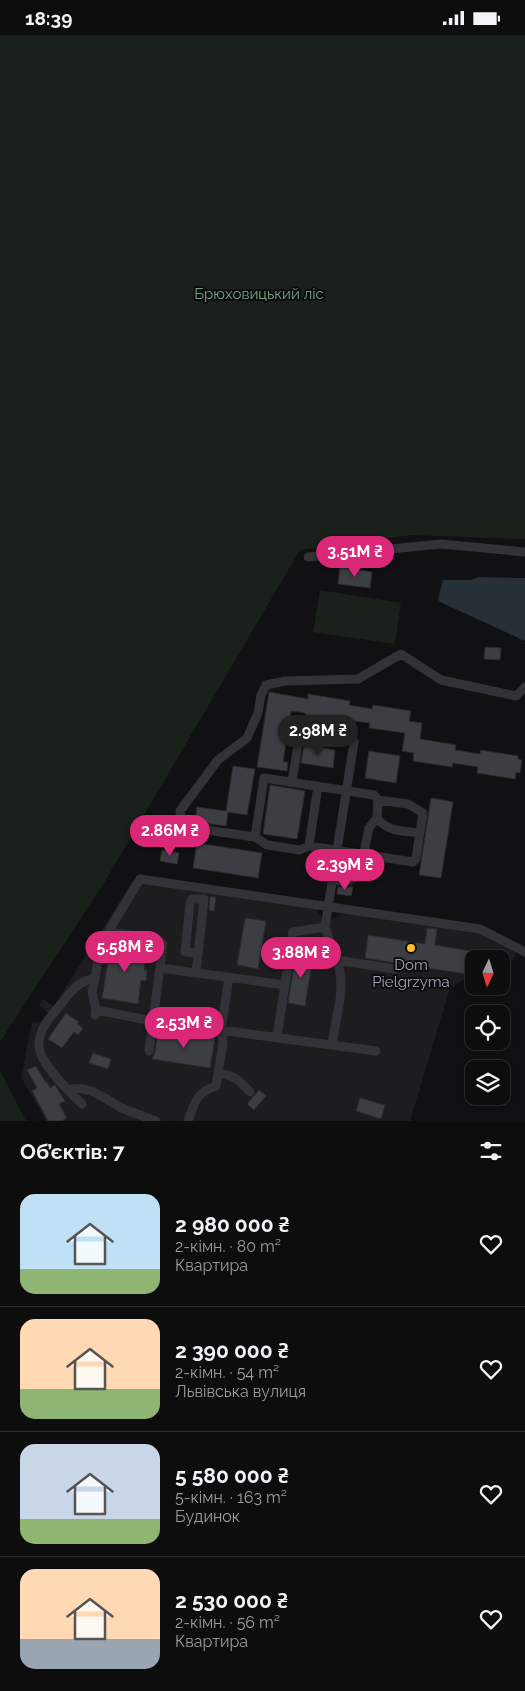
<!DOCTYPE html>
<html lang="uk">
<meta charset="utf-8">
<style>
:root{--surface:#0d0d0e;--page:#161617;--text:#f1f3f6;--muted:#9a9c9e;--line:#2d2d2e;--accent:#db2777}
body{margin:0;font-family:Raleway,sans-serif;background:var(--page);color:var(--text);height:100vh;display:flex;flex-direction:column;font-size:19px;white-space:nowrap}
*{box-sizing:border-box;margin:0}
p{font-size:16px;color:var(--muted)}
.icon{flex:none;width:28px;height:28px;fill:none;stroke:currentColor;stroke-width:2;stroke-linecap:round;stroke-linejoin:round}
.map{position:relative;height:1086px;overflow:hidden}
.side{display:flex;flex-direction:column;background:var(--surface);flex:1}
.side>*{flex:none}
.needle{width:32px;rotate:184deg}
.tools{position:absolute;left:465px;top:915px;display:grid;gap:10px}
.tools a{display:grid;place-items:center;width:45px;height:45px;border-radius:10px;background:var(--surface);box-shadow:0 2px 12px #0003,0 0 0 1px var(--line);font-size:25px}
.price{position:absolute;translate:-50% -42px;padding:0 11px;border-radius:18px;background:var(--accent);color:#fff;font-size:16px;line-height:32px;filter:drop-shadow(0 1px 2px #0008)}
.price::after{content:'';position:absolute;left:50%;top:30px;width:15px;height:11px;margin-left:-8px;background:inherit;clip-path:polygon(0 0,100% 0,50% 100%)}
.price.on{background:#222;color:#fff}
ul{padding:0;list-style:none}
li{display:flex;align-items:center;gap:15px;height:125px;padding:0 20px}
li+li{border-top:1px solid var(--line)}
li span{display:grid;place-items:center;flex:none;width:140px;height:100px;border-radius:15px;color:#555}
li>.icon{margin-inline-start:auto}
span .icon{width:60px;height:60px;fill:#fffc;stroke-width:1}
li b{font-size:21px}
h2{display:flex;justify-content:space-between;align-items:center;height:60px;padding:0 20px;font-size:21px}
.status{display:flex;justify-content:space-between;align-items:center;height:35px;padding:0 25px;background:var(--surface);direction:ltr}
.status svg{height:14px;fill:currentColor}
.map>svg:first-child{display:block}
</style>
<div class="status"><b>18:39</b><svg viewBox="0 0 49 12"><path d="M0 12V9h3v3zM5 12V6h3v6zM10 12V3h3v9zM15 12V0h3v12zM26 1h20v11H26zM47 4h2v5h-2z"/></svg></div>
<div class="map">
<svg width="525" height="1086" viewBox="0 0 525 1086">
<rect width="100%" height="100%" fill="#111113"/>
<!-- built -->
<path fill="#1d1d20" d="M 132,847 L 316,874 L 326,888 L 345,877 L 480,898 L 517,916 L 512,926 L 501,931 L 501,924 L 474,924 L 474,944 L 467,943 L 450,953 L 410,1086 L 46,1086 L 21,1042 L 32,987 L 40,987 L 48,978 L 39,970 L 43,964 L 54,971 Z"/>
<!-- green -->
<path fill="#19211a" d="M 0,0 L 525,0 L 525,504 L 411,500 L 300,515 L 107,843 L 0,1007 Z
M 320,555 L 401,568 L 395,609 L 313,597 Z
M 0,1036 L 26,1086 L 0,1086 Z"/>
<!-- water -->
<path fill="#272f37" d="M 478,542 L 525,543 L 525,606 L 440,567 L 438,564 L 443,545 L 471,545 Z"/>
<!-- building -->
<path fill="#3d3e43" stroke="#2b2b2f" d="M 340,532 L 372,537 L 370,553 L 338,549 Z
M 485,612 L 501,613 L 500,625 L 484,624 Z
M 269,657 L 308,664 L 308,659 L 350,666 L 349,670 L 372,674 L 373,670 L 411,676 L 409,686 L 422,688 L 420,704 L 456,710 L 455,715 L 480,719 L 481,715 L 518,721 L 518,724 L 522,725 L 520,738 L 516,737 L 515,744 L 477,738 L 478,732 L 453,728 L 452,732 L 413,726 L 414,718 L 402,716 L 405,698 L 369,693 L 370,688 L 347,685 L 346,689 L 308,683 L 305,678 L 291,676 L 283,727 L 288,727 L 287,736 L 257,732 Z
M 304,710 L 335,715 L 333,733 L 301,728 Z
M 369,716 L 400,721 L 396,748 L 365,743 Z
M 233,731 L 255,734 L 247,780 L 228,777 L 226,791 L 195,787 L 197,772 L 226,776 Z
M 270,750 L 305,756 L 297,804 L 263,799 Z
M 431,763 L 453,767 L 441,843 L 419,840 Z
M 197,808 L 262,818 L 258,843 L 193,833 Z
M 162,815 L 179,818 L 177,829 L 160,826 Z
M 338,852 L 353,852 L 351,861 L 337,859 Z
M 210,862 L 216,862 L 214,876 L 209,875 Z
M 245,883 L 266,886 L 258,934 L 237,930 Z
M 427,893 L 437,894 L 435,910 L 476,917 L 472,940 L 365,923 L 368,900 L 425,909 Z
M 111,908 L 147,913 L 144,935 L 147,935 L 146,946 L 141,945 L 138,969 L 102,963 Z
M 296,918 L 313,921 L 305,971 L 288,968 Z
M 66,978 L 79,987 L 77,989 L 83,993 L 78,1000 L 74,997 L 62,1013 L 48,1004 Z
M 158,994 L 215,1003 L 210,1033 L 152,1024 L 155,1017 Z
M 93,1018 L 111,1024 L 108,1034 L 89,1028 Z
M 36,1031 L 46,1048 L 47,1047 L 50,1053 L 55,1050 L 65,1066 L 59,1069 L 67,1083 L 62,1086 L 48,1086 L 32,1056 L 37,1053 L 27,1035 Z
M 259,1055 L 266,1061 L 254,1075 L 247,1069 Z
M 360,1063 L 385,1070 L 381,1084 L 356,1076 Z"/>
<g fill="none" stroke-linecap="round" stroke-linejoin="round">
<!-- minor -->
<path stroke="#323238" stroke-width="9" d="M 308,522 L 441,509 L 525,517
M 292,747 L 302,685
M 378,765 L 408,769 L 423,778 L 416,823 L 413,827 L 309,811 L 300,815 L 267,810 L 255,802 L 192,793 L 183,788 L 180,776 L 218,725 L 247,703 L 258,678 L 261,660 L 266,650 L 285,646 L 358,644 L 401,619 L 441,645 L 516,661 L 525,652
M 377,783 C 387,797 405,796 420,798
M 255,802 L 264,743 L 374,760 L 378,765 L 377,783 L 369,793 L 361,831 L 354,843 L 346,847 L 334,845
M 309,811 L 318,751
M 108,897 L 158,904 L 163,909 L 149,1016
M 336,925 L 395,934
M 160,933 L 285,950
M 196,938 L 204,864 L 192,864 L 190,868 L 185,917 L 198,918
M 95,944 L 92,957 L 96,975 L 95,980
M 96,975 L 153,986 L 376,1016
M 277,1002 L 293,897 L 325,892
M 332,1009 L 340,965 L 341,951 L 340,936 L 325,892 L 354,707
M 218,1038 C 235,1041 238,1044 250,1057
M 68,1055 C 89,1048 108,1067 126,1075 C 136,1079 146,1082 156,1086
M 82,1069 C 70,1057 39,1028 39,1011 C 38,994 52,980 62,968 C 71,956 79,945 95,944 L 100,912 L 108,897 L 140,844 L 480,894 L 525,917
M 188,1086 C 195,1068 195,1058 216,1051 L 223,1008 L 221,995 L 229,942"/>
</g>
<!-- markers -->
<circle fill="#ffc11d" stroke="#0c0c0e" stroke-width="2" cx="411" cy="913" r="5"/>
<g text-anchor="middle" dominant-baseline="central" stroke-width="4" stroke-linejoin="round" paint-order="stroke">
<!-- park labels -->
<g font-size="15" fill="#76a27c" stroke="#0c0c0e">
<text x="259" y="259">Брюховицький ліс</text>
</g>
<!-- poi labels -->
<g font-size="15" fill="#a1a6b5" stroke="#0c0c0e">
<text x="411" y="930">Dom<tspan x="411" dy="17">Pielgrzyma</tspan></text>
</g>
</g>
</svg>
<div class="tools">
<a><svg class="needle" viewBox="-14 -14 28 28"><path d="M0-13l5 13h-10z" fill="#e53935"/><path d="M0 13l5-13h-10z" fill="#9a9c9e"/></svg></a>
<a><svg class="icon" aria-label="locate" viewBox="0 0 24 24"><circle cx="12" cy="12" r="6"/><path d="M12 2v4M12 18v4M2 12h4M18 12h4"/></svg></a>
<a><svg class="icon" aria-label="layers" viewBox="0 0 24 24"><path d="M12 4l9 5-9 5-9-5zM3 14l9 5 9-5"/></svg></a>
</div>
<b class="price" style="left:355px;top:543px">3.51M ₴</b>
<b class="price on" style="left:318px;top:722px">2.98M ₴</b>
<b class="price" style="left:170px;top:822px">2.86M ₴</b>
<b class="price" style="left:345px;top:856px">2.39M ₴</b>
<b class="price" style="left:125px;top:938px">5.58M ₴</b>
<b class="price" style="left:301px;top:944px">3.88M ₴</b>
<b class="price" style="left:184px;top:1014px">2.53M ₴</b>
</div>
<section class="side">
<h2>Об’єктів: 7<svg class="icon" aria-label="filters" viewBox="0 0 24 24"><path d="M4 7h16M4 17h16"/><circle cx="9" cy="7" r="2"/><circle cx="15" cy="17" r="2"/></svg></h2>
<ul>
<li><span style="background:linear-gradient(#bfe0f5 75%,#8fb573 0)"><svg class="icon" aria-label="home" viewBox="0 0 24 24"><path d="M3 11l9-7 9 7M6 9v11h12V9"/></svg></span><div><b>2 980 000 ₴</b><p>2-кімн. · 80 m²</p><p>Квартира</p></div><svg class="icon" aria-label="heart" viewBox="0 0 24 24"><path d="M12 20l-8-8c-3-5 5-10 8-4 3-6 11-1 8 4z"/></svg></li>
<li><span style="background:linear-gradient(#ffd9b3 70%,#8fb573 0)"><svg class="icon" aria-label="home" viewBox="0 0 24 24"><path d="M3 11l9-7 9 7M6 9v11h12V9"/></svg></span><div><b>2 390 000 ₴</b><p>2-кімн. · 54 m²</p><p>Львівська вулиця</p></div><svg class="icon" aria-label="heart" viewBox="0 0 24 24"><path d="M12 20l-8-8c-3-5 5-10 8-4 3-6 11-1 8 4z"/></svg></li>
<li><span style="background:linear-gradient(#c9d6e8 75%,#8fb573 0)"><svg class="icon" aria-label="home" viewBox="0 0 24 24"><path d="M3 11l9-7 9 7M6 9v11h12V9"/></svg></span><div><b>5 580 000 ₴</b><p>5-кімн. · 163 m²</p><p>Будинок</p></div><svg class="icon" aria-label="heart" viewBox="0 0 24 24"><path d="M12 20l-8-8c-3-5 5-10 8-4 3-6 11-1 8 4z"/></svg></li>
<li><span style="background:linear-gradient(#ffd9b3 70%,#9aa5b1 0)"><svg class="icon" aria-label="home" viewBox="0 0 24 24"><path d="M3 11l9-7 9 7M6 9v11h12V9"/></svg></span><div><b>2 530 000 ₴</b><p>2-кімн. · 56 m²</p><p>Квартира</p></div><svg class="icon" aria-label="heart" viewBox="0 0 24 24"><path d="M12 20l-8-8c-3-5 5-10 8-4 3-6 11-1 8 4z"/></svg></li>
</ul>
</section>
